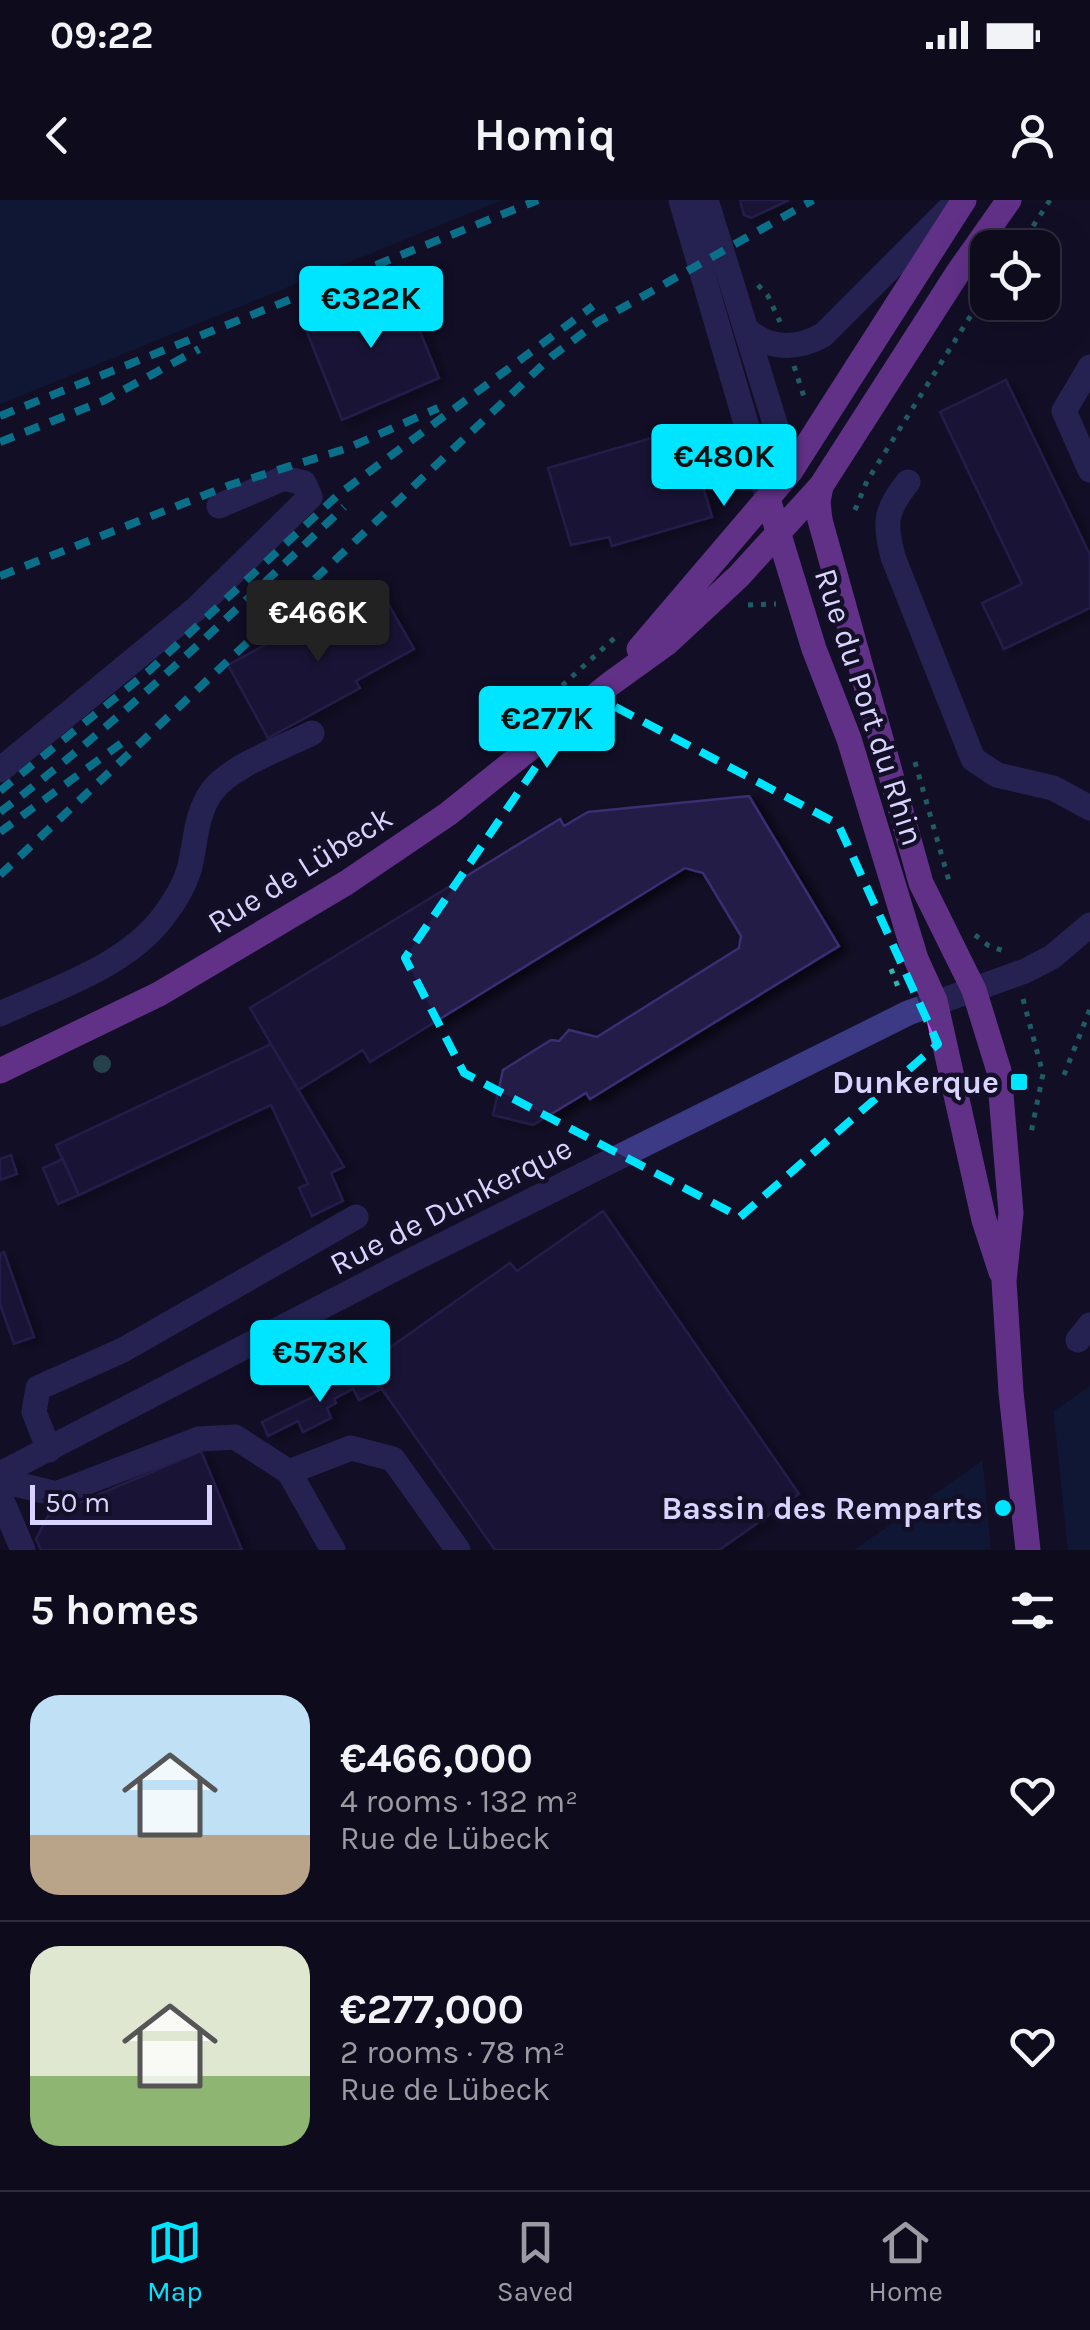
<!DOCTYPE html>
<meta charset="utf-8">
<style>
:root{--surface:#0e0b1c;--page:#171425;--text:#f1f3f6;--muted:#9b9ba3;--line:#2e2b3b;--accent:#00e5ff}
body{margin:0;font-family:Karla,sans-serif;background:var(--page);color:var(--text);height:100vh;display:flex;flex-direction:column;font-size:38px;white-space:nowrap}
*{box-sizing:border-box;margin:0}
p{font-size:32px;color:var(--muted)}
.icon{flex:none;width:55px;height:55px;fill:none;stroke:currentColor;stroke-width:2;stroke-linecap:round;stroke-linejoin:round}
.map{position:relative;height:1350px;overflow:hidden}
.panel{display:flex;flex-direction:column;background:var(--surface);flex:1}
.panel>*{flex:none}
.fabs{position:absolute;left:970px;top:30px;display:grid;gap:20px}
.fabs a{display:grid;place-items:center;width:90px;height:90px;border-radius:20px;background:var(--surface);box-shadow:0 10px 40px #0002,0 0 0 2px var(--line);font-size:50px}
.scale{position:absolute;left:30px;bottom:25px;width:182px;box-sizing:border-box;padding-left:10px;border:5px solid #d9d4ff;border-top:0;font-size:28px;line-height:35px;white-space:nowrap;color:#d9d4ff;-webkit-text-stroke:8px #130f26;paint-order:stroke}
.price{position:absolute;translate:-50% -85px;padding:0 22px;border-radius:10px;background:var(--accent);color:#111;font-size:32px;line-height:65px;filter:drop-shadow(0 2px 5px #0008)}
.price::after{content:'';position:absolute;left:50%;top:60px;width:30px;height:22px;margin-left:-15px;background:inherit;clip-path:polygon(0 0,100% 0,50% 100%)}
.price.selected{background:#222;color:#fff}
ul{padding:0;list-style:none}
li{display:flex;align-items:center;gap:30px;height:250px;padding:0 30px}
li+li{border-top:2px solid var(--line)}
li span{display:grid;place-items:center;flex:none;width:280px;height:200px;border-radius:30px;color:#555}
li>.icon{margin-inline-start:auto}
span .icon{width:120px;height:120px;fill:#fffc;stroke-width:1}
li b{font-size:42px}
h2{display:flex;justify-content:space-between;align-items:center;height:120px;padding:0 30px;font-size:42px}
.status{display:flex;justify-content:space-between;align-items:center;height:70px;padding:0 50px;background:var(--surface);direction:ltr}
.status svg{height:28px;fill:currentColor}
header{display:flex;justify-content:space-between;align-items:center;height:130px;padding:0 30px;background:var(--surface);font-size:45px;font-weight:700}
.dock{display:flex;justify-content:space-around;align-items:center;height:140px;border-top:2px solid var(--line);background:var(--surface);font-size:28px;color:var(--muted)}
.dock a{display:grid;justify-items:center;gap:5px}
.dock .selected{color:var(--accent)}
.map>svg:first-child{display:block}
</style>
<div class="status"><b>09:22</b><svg viewBox="0 0 49 12"><path d="M0 12V9h3v3zM5 12V6h3v6zM10 12V3h3v9zM15 12V0h3v12zM26 1h20v11H26zM47 4h2v5h-2z"/></svg></div>
<header><svg class="icon" aria-label="back" viewBox="0 0 24 24"><path d="M15 5l-7 7 7 7"/></svg>Homiq<svg class="icon" aria-label="person" viewBox="0 0 24 24"><circle cx="12" cy="8" r="4"/><path d="M4 21q1-7 8-7t8 7"/></svg></header>
<div class="map">
<svg width="1090" height="1350" viewBox="0 0 1090 1350">
<defs>
<filter id="shadow"><feDropShadow dx="8" dy="4.5" stdDeviation="5" flood-color="#0009"/></filter>
</defs>
<rect width="100%" height="100%" fill="#130f26"/>
<!-- water -->
<path fill="#0c2248" d="M 0,0 L 502,0 L 0,204 Z
M 1090,1186 L 1090,1350 L 854,1350 Z"/>
<!-- pier -->
<path fill="#130f26" d="M 1053,1206 L 1068,1350 L 991,1350 L 982,1256 Z"/>
<!-- building -->
<path fill="#241b47" stroke="#3b2d73" stroke-width="2.5" filter="url(#shadow)" d="M 740,0 L 789,0 L 751,18 L 744,15 Z
M 401,85 L 439,178 L 342,220 L 303,122 Z
M 985,96 L 988,102 L 1002,107 L 993,120 L 977,109 Z
M 1006,180 L 1090,355 L 1090,408 L 1004,449 L 982,403 L 1022,384 L 940,212 Z
M 669,233 L 673,244 L 682,241 L 687,258 L 694,256 L 712,317 L 612,346 L 609,337 L 571,345 L 548,268 Z
M 385,398 L 414,449 L 356,481 L 360,488 L 268,538 L 228,465 L 320,415 L 324,422 L 339,413 L 344,421 Z
M 749,596 L 839,746 L 590,899 L 586,893 L 533,925 L 493,915 L 503,870 L 551,840 L 559,841 L 569,830 L 597,837 L 739,748 L 741,736 L 703,673 L 685,668 L 370,862 L 363,850 L 298,890 L 250,808 L 560,619 L 564,626 L 588,612 Z
M 271,844 L 344,967 L 331,973 L 343,1001 L 312,1016 L 299,988 L 308,984 L 271,905 L 79,995 L 56,945 Z
M 11,955 L 17,974 L 0,980 L 0,959 Z
M 63,959 L 79,995 L 58,1004 L 43,968 Z
M 603,1011 L 799,1294 L 719,1350 L 495,1350 L 365,1165 L 510,1063 L 517,1071 Z
M 4,1052 L 34,1137 L 14,1144 L 0,1104 L 0,1054 Z
M 368,1170 L 379,1190 L 359,1200 L 353,1189 L 334,1199 L 336,1203 L 327,1208 L 331,1218 L 303,1232 L 298,1221 L 268,1236 L 262,1222 Z
M 201,1251 L 242,1350 L 41,1350 L 36,1339 L 48,1316 Z"/>
<g fill="none" stroke-linecap="round" stroke-linejoin="round">
<!-- path -->
<path stroke="#2fb8b0" stroke-width="5" stroke-dasharray="5 8" stroke-linecap="butt" d="M 1019,48 L 1050,0
M 758,85 L 768,96 L 780,122
M 794,166 L 806,203
M 855,310 L 867,281 L 988,88
M 748,405 L 776,404
M 543,503 L 620,433
M 915,562 L 949,681
M 975,735 L 989,746 L 1004,751
M 891,769 L 900,792
M 1023,799 L 1043,874 L 1031,933
M 1064,875 L 1090,809"/>
<!-- minor -->
<path stroke="#3d3a85" stroke-width="25" d="M 681,0 L 768,299
M 706,0 L 790,272
M 748,131 C 771,150 798,149 823,135 L 958,0
M 1090,167 L 1064,211 L 1090,270
M 908,282 C 885,310 884,323 893,357 L 973,559 L 997,575 L 1053,588 L 1090,608
M 0,570 L 197,408 L 310,297 L 304,283 L 284,278 L 219,306
M 0,814 C 55,788 125,767 163,717 C 173,704 184,686 189,670 C 196,644 195,613 213,590 C 231,566 284,547 312,533
M 1078,1140 L 1090,1125
M 49,1250 L 34,1212 L 38,1188 L 123,1150 L 356,1017
M 289,1272 L 351,1248 L 393,1259 L 458,1350
M 0,1274 L 410,1061 L 908,813 L 1025,771 L 1052,757 L 1090,725
M 0,1280 L 56,1294 L 199,1239 L 235,1237 L 289,1272 L 333,1350
M 0,1296 L 23,1350"/>
<!-- major -->
<path stroke="#c25bff" stroke-width="25" d="M 821,286 L 818,302 L 820,320 L 921,683 L 974,790 L 999,871 L 1011,1013 L 1004,1081 L 1011,1192 L 1028,1350
M 768,299 L 814,449 L 849,539 L 916,759 L 935,801 L 984,1020 L 1001,1072
M 639,449 L 790,272 L 964,0
M 0,871 L 159,794 L 346,683 L 448,614 L 610,484 L 667,443 L 739,376 L 821,286 L 957,74 L 1009,0"/>
<!-- rail -->
<path stroke="#00e5ff" stroke-width="8" stroke-dasharray="15 12" stroke-linecap="butt" d="M 0,216 L 538,0
M 0,242 L 103,201 L 199,149
M 0,376 L 230,285 L 348,248 L 438,208
M 0,591 L 150,470 L 339,294 L 593,106
M 0,612 C 123,519 232,414 344,307
M 0,632 L 130,537
M 0,675 L 551,157 L 599,121 L 813,0"/>
</g>
<!-- trees -->
<circle fill="#3d827b" cx="102" cy="864" r="9"/>
<!-- marked area -->
<path d="M0 0H1090V1350H0ZM 587,492 L 838,624 L 938,844 L 740,1017 L 464,873 L 405,758 Z" fill="#130f26" fill-opacity=".55" fill-rule="evenodd"/>
<path fill="none" stroke="#00e5ff" stroke-width="8" stroke-dasharray="20 12" stroke-linejoin="round" d="M 587,492 L 838,624 L 938,844 L 740,1017 L 464,873 L 405,758 Z"/>
<!-- markers -->
<g fill="#00e5ff" stroke="#130f26" stroke-width="4">
<rect x="1009" y="872" width="20" height="20" rx="5"/>
<circle cx="1003" cy="1308" r="10"/>
</g>
<g text-anchor="middle" dominant-baseline="central" stroke-width="9" stroke-linejoin="round" paint-order="stroke">
<!-- street labels -->
<g font-size="32" fill="#d9d4ff" stroke="#130f26">
<text transform="translate(869 507) rotate(72)">Rue du Port du Rhin</text>
<text transform="translate(300 670) rotate(-32)">Rue de Lübeck</text>
<text transform="translate(451 1006) rotate(-27)">Rue de Dunkerque</text>
</g>
<!-- poi labels -->
<g font-size="32" font-weight="bold" fill="#d9d4ff" stroke="#130f26" text-anchor="end">
<text x="999" y="882">Dunkerque</text>
<text x="983" y="1308">Bassin des Remparts</text>
</g>
</g>
</svg>
<div class="fabs">
<a><svg class="icon" aria-label="locate" viewBox="0 0 24 24"><circle cx="12" cy="12" r="6"/><path d="M12 2v4M12 18v4M2 12h4M18 12h4"/></svg></a>
</div>
<div class="scale">50 m</div>
<b class="price" style="left:371px;top:151px">€322K</b>
<b class="price" style="left:724px;top:309px">€480K</b>
<b class="price selected" style="left:318px;top:465px">€466K</b>
<b class="price" style="left:547px;top:571px">€277K</b>
<b class="price" style="left:320px;top:1205px">€573K</b>
</div>
<section class="panel">
<h2>5 homes<svg class="icon" aria-label="filters" viewBox="0 0 24 24"><path d="M4 7h16M4 17h16"/><circle cx="9" cy="7" r="2"/><circle cx="15" cy="17" r="2"/></svg></h2>
<ul>
<li><span style="background:linear-gradient(#bfe0f5 70%,#b9a48a 0)"><svg class="icon" aria-label="home" viewBox="0 0 24 24"><path d="M3 11l9-7 9 7M6 9v11h12V9"/></svg></span><div><b>€466,000</b><p>4 rooms · 132 m²</p><p>Rue de Lübeck</p></div><svg class="icon" aria-label="heart" viewBox="0 0 24 24"><path d="M12 20l-8-8c-3-5 5-10 8-4 3-6 11-1 8 4z"/></svg></li>
<li><span style="background:linear-gradient(#dfe7d0 65%,#8fb573 0)"><svg class="icon" aria-label="home" viewBox="0 0 24 24"><path d="M3 11l9-7 9 7M6 9v11h12V9"/></svg></span><div><b>€277,000</b><p>2 rooms · 78 m²</p><p>Rue de Lübeck</p></div><svg class="icon" aria-label="heart" viewBox="0 0 24 24"><path d="M12 20l-8-8c-3-5 5-10 8-4 3-6 11-1 8 4z"/></svg></li>
</ul>
</section>
<nav class="dock">
<a class="selected"><svg class="icon" aria-label="map" viewBox="0 0 24 24"><path d="M3 6l6-2 6 2 6-2v14l-6 2-6-2-6 2zM9 4v14M15 6v14"/></svg>Map</a>
<a><svg class="icon" aria-label="saved" viewBox="0 0 24 24"><path d="M7 4h10v16l-5-4-5 4z"/></svg>Saved</a>
<a><svg class="icon" aria-label="home" viewBox="0 0 24 24"><path d="M3 11l9-7 9 7M6 9v11h12V9"/></svg>Home</a>
</nav>
